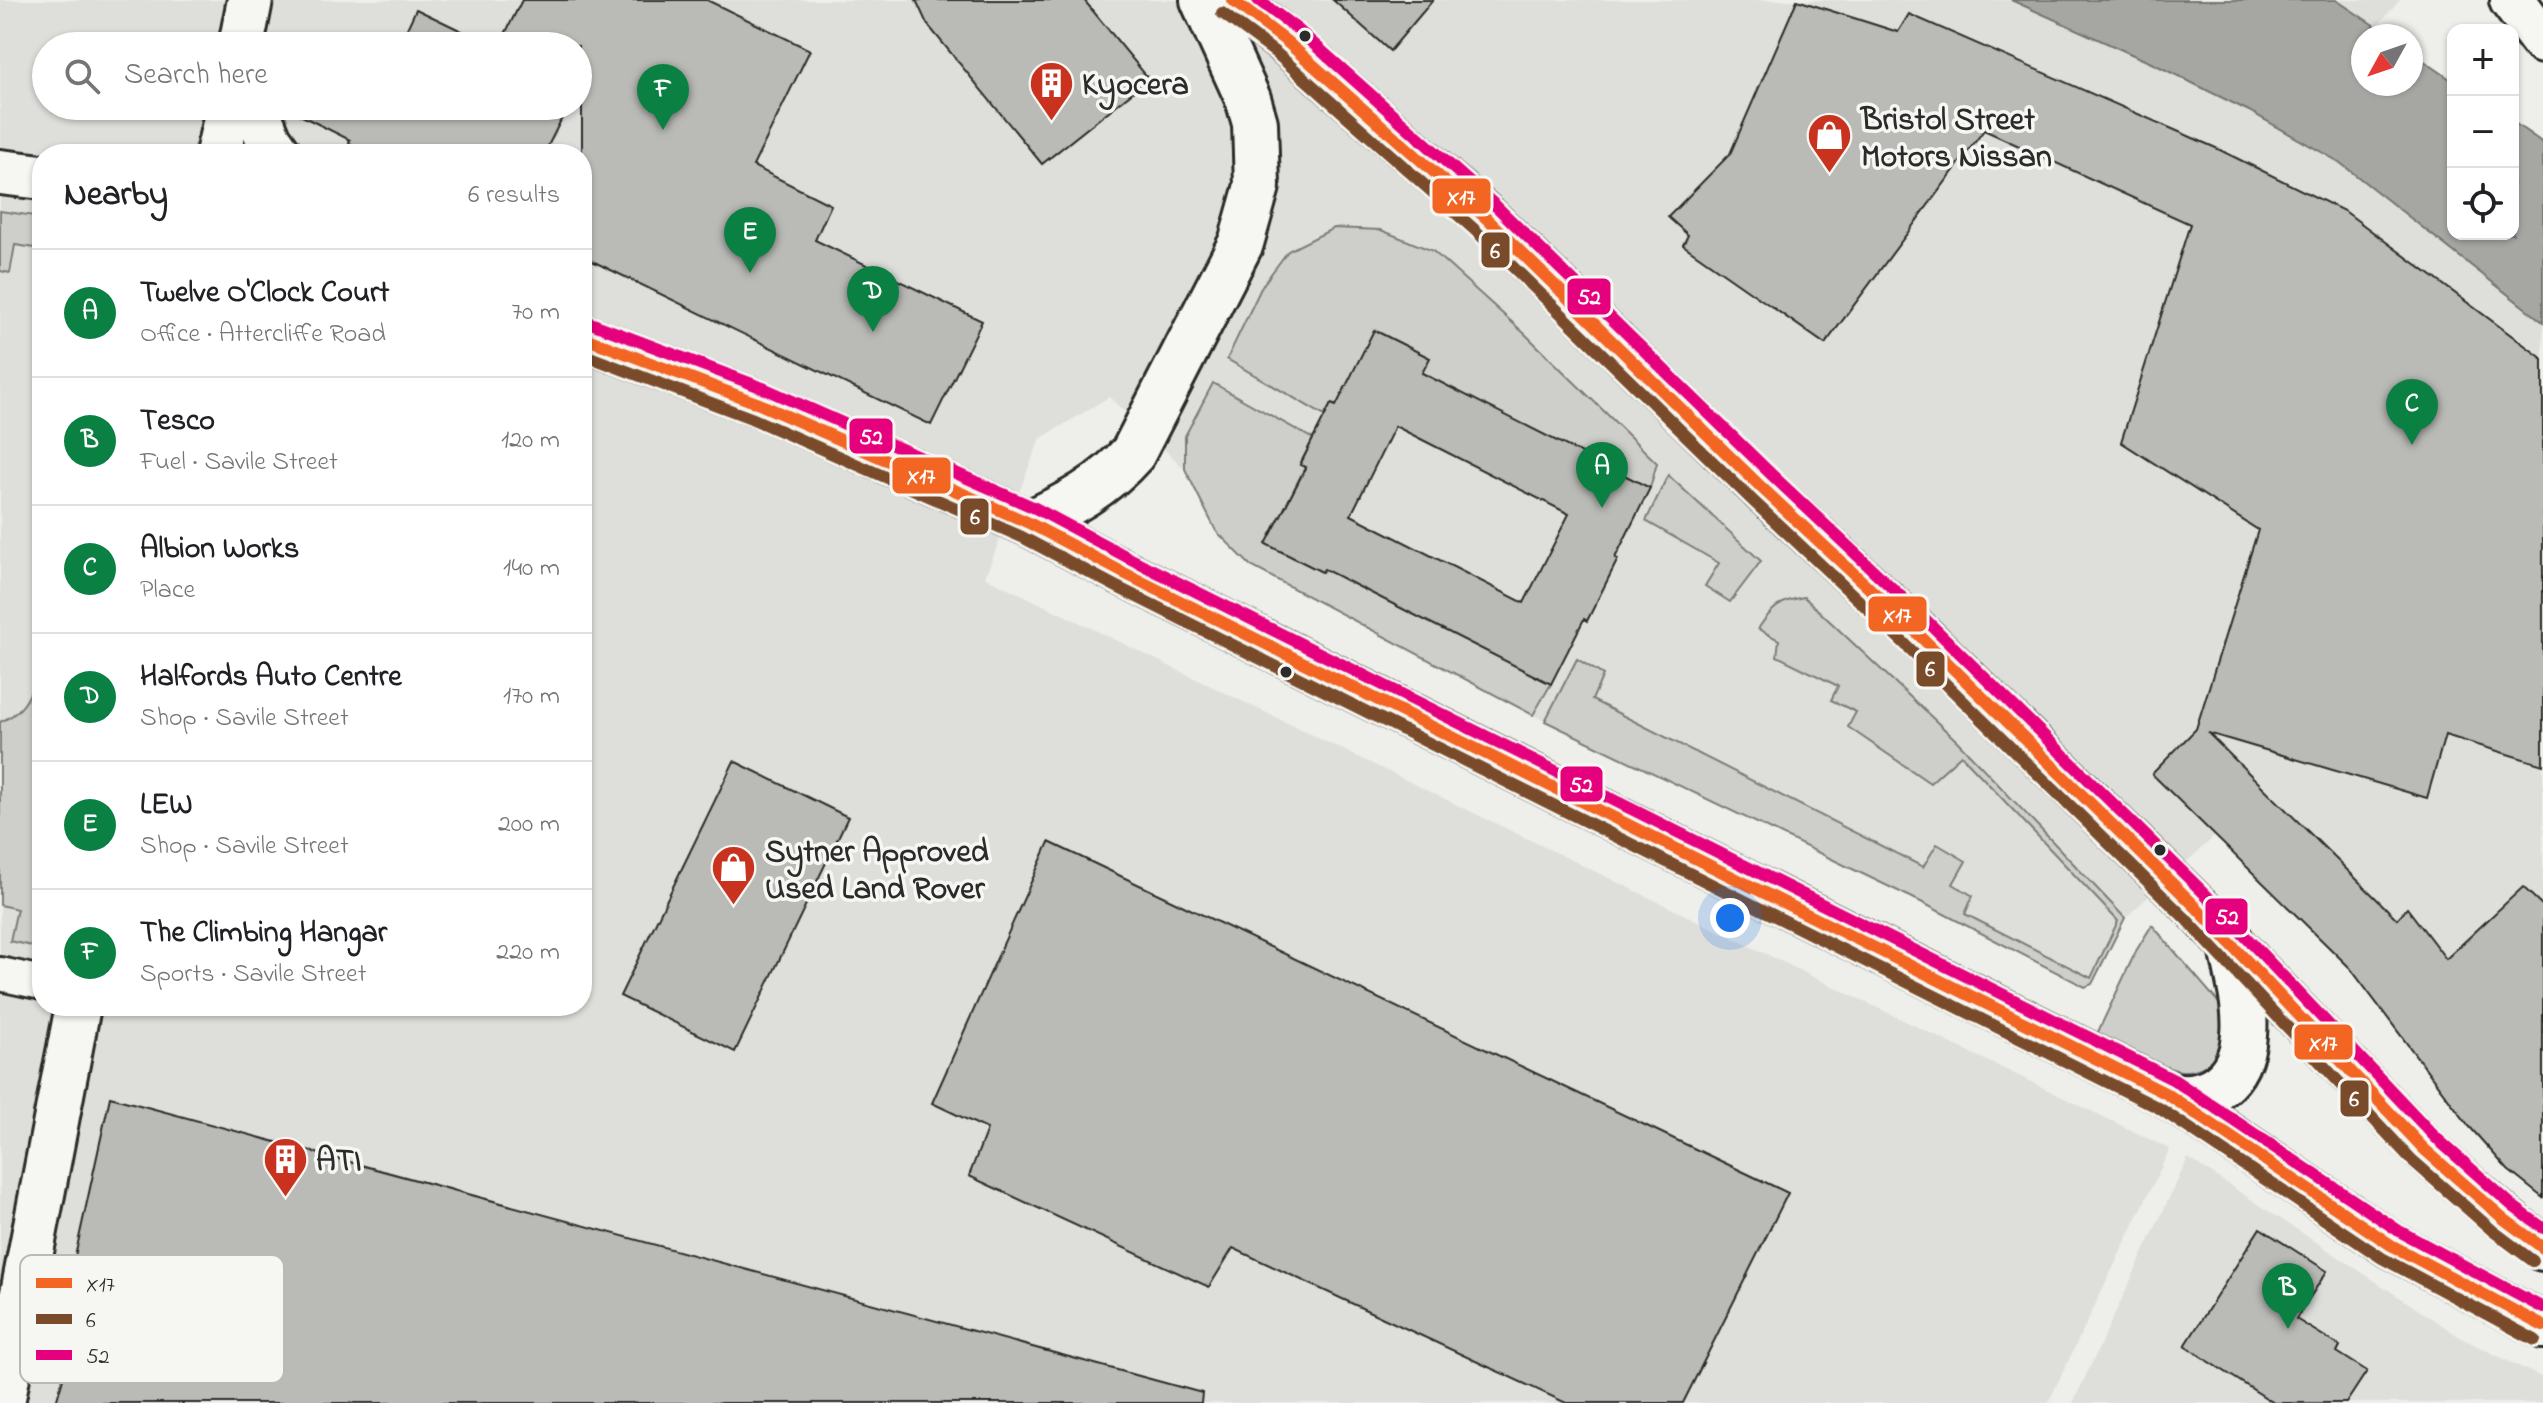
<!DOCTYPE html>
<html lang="en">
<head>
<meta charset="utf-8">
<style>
	body { margin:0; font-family:"Indie Flower",sans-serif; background:#f6f6f6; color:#202124 }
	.controls { position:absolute; right:24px; top:24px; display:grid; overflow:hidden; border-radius:16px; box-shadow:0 2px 6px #0004 }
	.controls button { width:72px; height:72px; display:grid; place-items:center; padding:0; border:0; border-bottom:2px solid #e0e0e0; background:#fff; color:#202124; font:40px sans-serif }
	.compass { position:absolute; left:2351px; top:24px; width:72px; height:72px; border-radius:50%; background:#fff; box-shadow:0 2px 6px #0004; rotate:230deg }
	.you { position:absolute; left:1730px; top:918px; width:28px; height:28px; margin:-20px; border:6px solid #fff; border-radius:50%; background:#1a73e8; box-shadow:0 0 0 12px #1a73e833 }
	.badge { display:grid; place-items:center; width:52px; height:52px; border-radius:50%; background:#0b8043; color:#fff; font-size:26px; font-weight:700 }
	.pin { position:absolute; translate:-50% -66px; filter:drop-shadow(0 2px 4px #0008) }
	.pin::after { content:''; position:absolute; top:42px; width:28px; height:24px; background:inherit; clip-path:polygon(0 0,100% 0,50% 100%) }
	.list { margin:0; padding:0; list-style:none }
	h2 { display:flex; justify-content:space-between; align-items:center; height:104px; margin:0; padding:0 32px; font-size:34px }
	h2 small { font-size:26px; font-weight:400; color:#757577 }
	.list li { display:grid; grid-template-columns:52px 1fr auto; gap:24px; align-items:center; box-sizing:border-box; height:128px; padding:0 32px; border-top:2px solid #e0e0e0 }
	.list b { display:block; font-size:30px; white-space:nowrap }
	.list p { margin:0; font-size:26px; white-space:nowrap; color:#757577 }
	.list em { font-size:26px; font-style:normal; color:#757577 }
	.icon { flex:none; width:44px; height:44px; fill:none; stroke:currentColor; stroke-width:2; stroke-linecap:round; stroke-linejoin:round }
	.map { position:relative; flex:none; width:2543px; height:1403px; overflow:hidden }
	.search { position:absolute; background:#fff; box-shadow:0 2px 6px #0004; left:32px; top:32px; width:560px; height:88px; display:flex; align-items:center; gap:20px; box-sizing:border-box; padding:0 28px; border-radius:44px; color:#757577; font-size:30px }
	.panel { position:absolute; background:#fff; box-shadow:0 2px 6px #0004; left:32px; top:144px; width:560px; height:872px; border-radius:32px }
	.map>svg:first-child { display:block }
	.built { fill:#dededb; fill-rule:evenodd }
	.green { fill:#cececa; stroke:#7c7c7a; stroke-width:2 }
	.water { fill:#a6a6a3; stroke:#757573; stroke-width:2 }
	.building { fill:#babab7; stroke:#2b2b2b; stroke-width:2; fill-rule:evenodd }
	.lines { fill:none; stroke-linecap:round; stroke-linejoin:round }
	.minor-casing { stroke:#2b2b2b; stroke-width:38 }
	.secondary-casing { stroke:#2b2b2b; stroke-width:50 }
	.primary-casing { stroke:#2b2b2b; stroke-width:50 }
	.minor { stroke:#f6f6f2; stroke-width:32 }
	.secondary { stroke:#f6f6f2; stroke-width:44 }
	.primary { stroke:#f6f6f2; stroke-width:44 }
	.bus-1-casing { stroke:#f6f6f2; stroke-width:18 }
	.bus-2-casing { stroke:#f6f6f2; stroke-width:18 }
	.bus-3-casing { stroke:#f6f6f2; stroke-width:18 }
	.bus-1 { stroke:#f26522; stroke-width:12 }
	.bus-2 { stroke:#7a4b2a; stroke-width:12 }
	.bus-3 { stroke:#e5007d; stroke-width:12 }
	.bus-dot { fill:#2b2b2b; stroke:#f6f6f2; stroke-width:3 }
	.labels { text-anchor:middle; stroke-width:7; stroke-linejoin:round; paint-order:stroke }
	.poi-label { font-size:32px; font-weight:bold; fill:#2b2b2b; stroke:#f6f6f2; text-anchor:start }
	.key { fill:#f6f6f2; stroke:#b9b9b6; stroke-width:2 }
	.key-label { font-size:22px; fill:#2b2b2b }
	.line-badge { stroke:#f6f6f2; stroke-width:3 }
	.badge-label { font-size:22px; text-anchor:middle; font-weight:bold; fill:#fff }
</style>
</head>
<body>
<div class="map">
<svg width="2543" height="1403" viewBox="0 0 2543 1403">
	<rect width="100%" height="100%" fill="#eeeeea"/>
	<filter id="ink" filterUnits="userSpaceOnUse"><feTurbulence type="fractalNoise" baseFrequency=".0125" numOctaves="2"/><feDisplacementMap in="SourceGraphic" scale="16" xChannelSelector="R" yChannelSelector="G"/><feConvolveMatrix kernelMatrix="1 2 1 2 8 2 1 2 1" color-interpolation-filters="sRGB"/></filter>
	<g filter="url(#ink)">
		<path class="built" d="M 0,0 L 2011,0 L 2160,67 L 2249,111 L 2339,162 L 2543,322 L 2543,1198 L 2350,968 L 2215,836 L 2125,918 L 2092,984 L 2085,987 L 1923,903 L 1533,715 L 1251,566 L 1216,531 L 1185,469 L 1109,397 L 1040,439 L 985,577 L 2170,1149 L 2048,1403 L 0,1403 ZM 46,46 L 578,46 L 578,106 L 46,106 ZM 42,154 L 582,154 L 582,1006 L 42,1006 Z
			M 2336,0 L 2400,0 L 2377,26 Z
			M 2188,1158 L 2463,1339 L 2543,1378 L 2543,1403 L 2073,1403 Z"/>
		<path class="green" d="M 0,211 L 42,217 L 42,249 L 15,245 L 10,273 L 0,271 Z
			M 1334,228 L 1381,230 L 1433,251 L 1525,334 L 1657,463 L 1650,488 L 1331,404 L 1325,416 L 1227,359 L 1262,286 L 1288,251 Z
			M 1213,383 L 1313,439 L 1300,464 L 1305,467 L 1267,544 L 1322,572 L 1325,566 L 1343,579 L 1551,684 L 1533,715 L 1251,566 L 1216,531 L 1185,469 L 1185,436 Z
			M 1668,475 L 1761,561 L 1730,602 L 1705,586 L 1719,563 L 1646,521 Z
			M 1804,597 L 1957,741 L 2125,918 L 2092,984 L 2085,987 L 1923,903 L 1545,721 L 1577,659 L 1603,675 L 1592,700 L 1923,867 L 1937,844 L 1966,861 L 1953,884 L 1973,896 L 1965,914 L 2091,978 L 2118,921 L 1961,755 L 1930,783 L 1848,727 L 1856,712 L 1831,700 L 1838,686 L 1777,656 L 1779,640 L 1758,629 C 1772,608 1779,601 1804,597 Z
			M 39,655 L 42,656 L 42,916 L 36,947 L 10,941 L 17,909 L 0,905 L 0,722 C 31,709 34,685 39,655 Z
			M 2152,925 L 2225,1010 C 2224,1021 2226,1037 2223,1047 C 2217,1062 2197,1072 2182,1071 C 2164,1070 2116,1043 2097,1034 L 2136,951 Z"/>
		<path class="water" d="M 2011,0 L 2336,0 L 2390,36 L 2363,36 L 2363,84 L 2411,84 L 2411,52 L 2453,81 L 2453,234 L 2513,234 L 2513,122 L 2543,143 L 2543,322 L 2339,162 L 2249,111 L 2160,67 Z"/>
		<path class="building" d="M 522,0 L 707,0 L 810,50 L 753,166 L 831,205 L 815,240 L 982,321 L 931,425 L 582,256 L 582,76 L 578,84 L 578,46 L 499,46 Z
			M 916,0 L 1084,0 L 1149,79 L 1042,164 L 927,24 Z
			M 1333,0 L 1433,0 L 1390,51 Z
			M 1797,0 L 1898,32 L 1909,14 L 2216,148 L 2346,212 L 2543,359 L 2543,765 L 2445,735 L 2427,798 L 2208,733 L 2397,919 L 2407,908 L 2446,959 L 2523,887 L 2543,906 L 2543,1198 L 2508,1170 L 2469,1126 L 2350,968 L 2152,774 L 2196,729 L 2258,530 L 2121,442 L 2190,224 L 1984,130 L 1825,344 L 1683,245 L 1688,235 L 1668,217 L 1730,154 Z
			M 416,9 L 493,46 L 399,46 Z
			M 282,106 L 568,106 L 544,154 L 372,154 L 349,143 L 350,140 Z
			M 1374,330 L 1430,358 L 1422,373 L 1650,488 L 1615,558 L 1618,559 L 1587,621 L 1584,619 L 1551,684 L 1324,569 L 1322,572 L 1266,544 L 1306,467 L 1300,465 L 1313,439 L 1331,404 L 1336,406 ZM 1395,426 L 1569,514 L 1524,603 L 1351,515 Z
			M 734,761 L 848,817 L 735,1052 L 620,996 Z
			M 1049,842 L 1788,1193 L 1683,1403 L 1566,1403 L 1233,1248 L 1209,1287 L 969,1176 L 987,1129 L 932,1103 Z
			M 110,1097 L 1202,1393 L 1201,1403 L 56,1403 L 85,1299 L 65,1302 Z
			M 2260,1228 L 2327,1271 L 2296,1319 L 2340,1346 L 2337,1352 L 2367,1371 L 2346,1403 L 2274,1403 L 2185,1346 Z"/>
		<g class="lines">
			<defs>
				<path id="minor" d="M 0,974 L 42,983"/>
				<path id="secondary" d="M 2512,0 L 2543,41
					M 218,154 L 229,106
					M 2,1403 L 78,1006"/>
				<path id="primary" d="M 1232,0 L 1286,41 L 1486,218 L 1761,487 L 1914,630 L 2196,907 L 2424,1149 L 2504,1219 L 2543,1248
					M 241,46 L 250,0
					M 255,106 L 269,140 L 279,154
					M 0,172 L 42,177
					M 582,337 L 757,403 L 1029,523 L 1122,572 L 2167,1094 L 2391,1245 L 2543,1326
					M 1029,523 C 1069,505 1104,486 1133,453 L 1241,243 L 1257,186 L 1255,123 L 1248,99 L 1203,0
					M 2167,1094 C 2209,1104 2241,1079 2244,1035 C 2247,1005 2236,971 2231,942"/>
			</defs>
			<use href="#minor" class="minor-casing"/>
			<use href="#secondary" class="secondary-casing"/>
			<use href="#primary" class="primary-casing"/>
			<use href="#minor" class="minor"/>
			<use href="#secondary" class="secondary"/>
			<use href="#primary" class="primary"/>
			<defs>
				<path id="bus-1" d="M 1232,0 L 1286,41 L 1486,218 L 1761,487 L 1914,630 L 2196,907 L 2424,1149 L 2504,1219 L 2543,1248
					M 582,337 L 757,403 L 1029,523 L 1122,572 L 2167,1094 L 2391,1245 L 2543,1326"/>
				<path id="bus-2" d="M 1222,13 L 1276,53 L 1475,230 L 1750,498 L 1903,642 L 2185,918 L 2412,1160 L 2493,1231 L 2533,1261
					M 582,354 L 751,418 L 1022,537 L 1115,586 L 2159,1108 L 2382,1258 L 2535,1340"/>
				<path id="bus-3" d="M 1258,0 L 1297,29 L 1497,207 L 1772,475 L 1925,619 L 2207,896 L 2435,1137 L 2514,1207 L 2543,1228
					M 588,322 L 763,388 L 1035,508 L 1129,558 L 2174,1080 L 2399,1231 L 2543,1308"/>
			</defs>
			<use href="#bus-1" class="bus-1-casing"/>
			<use href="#bus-2" class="bus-2-casing"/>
			<use href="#bus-3" class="bus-3-casing"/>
			<use href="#bus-1" class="bus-1"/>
			<use href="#bus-2" class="bus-2"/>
			<use href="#bus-3" class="bus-3"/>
		</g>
	</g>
	<defs>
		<symbol id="building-pin" viewBox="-11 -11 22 30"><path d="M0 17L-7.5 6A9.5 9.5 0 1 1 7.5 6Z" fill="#c8321e" stroke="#f6f6f2"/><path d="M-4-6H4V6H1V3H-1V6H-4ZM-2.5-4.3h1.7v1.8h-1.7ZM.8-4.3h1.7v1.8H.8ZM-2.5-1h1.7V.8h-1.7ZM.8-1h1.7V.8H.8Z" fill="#fff"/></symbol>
		<symbol id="shop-pin" viewBox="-11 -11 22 30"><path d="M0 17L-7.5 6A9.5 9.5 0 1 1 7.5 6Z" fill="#c8321e" stroke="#f6f6f2"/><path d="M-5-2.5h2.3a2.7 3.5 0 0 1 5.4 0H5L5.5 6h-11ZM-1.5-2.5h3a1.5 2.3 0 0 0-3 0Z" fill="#fff"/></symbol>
	</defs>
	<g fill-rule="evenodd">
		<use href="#building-pin" x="1026" y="58" width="51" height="69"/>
		<use href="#shop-pin" x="1804" y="110" width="51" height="69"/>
		<use href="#shop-pin" x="708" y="842" width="51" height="69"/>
		<use href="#building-pin" x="260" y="1134" width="51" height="69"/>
	</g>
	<g class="bus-dot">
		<circle cx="1305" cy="36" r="7"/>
		<circle cx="1286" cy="672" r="7"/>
		<circle cx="2160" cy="850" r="7"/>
	</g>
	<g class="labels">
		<g class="poi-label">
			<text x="1082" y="94">Kyocera</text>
			<text x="1861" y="129">Bristol Street<tspan x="1861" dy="37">Motors Nissan</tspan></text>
			<text x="765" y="861">Sytner Approved<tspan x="765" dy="37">Used Land Rover</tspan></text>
			<text x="316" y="1170">ATI</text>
		</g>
	</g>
	<rect x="20" y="1255" width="264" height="128" rx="12" class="key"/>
	<rect x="36" y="1278" width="36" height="10" fill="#f26522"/>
	<rect x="36" y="1314" width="36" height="10" fill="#7a4b2a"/>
	<rect x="36" y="1350" width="36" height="10" fill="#e5007d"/>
	<g class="key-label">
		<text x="86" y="1291">X17</text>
		<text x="86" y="1327">6</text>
		<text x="86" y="1363">52</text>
	</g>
	<g class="line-badge">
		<rect x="1431" y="177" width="61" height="38" rx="8" fill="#f26522"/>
		<rect x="1480" y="231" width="31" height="38" rx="8" fill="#7a4b2a"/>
		<rect x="1566" y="277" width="46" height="39" rx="8" fill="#e5007d"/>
		<rect x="848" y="417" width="46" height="38" rx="8" fill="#e5007d"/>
		<rect x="891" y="456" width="61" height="39" rx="8" fill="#f26522"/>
		<rect x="959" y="497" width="31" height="39" rx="8" fill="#7a4b2a"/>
		<rect x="1867" y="595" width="61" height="38" rx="8" fill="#f26522"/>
		<rect x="1915" y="650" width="31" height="38" rx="8" fill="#7a4b2a"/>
		<rect x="1559" y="765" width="45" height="38" rx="8" fill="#e5007d"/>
		<rect x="2204" y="897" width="45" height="39" rx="8" fill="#e5007d"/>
		<rect x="2293" y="1023" width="61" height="38" rx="8" fill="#f26522"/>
		<rect x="2339" y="1079" width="31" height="39" rx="8" fill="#7a4b2a"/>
	</g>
	<g class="badge-label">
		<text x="1461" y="204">X17</text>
		<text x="1495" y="258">6</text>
		<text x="1589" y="304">52</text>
		<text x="871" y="444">52</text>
		<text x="921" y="483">X17</text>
		<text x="975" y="524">6</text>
		<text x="1897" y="622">X17</text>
		<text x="1930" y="676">6</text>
		<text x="1581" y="792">52</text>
		<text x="2227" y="924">52</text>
		<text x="2323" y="1050">X17</text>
		<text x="2354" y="1106">6</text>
	</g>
</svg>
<div class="controls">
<button>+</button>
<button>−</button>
<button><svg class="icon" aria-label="locate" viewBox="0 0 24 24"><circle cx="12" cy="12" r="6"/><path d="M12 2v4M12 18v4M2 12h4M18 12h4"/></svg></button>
</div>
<svg class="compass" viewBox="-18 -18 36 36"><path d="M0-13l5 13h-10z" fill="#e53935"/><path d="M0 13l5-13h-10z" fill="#757577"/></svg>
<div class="you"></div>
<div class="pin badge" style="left:1602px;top:508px">A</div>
<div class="pin badge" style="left:2288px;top:1329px">B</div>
<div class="pin badge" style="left:2412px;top:445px">C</div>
<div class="pin badge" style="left:873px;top:332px">D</div>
<div class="pin badge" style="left:750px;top:273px">E</div>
<div class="pin badge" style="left:663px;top:130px">F</div>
<div class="search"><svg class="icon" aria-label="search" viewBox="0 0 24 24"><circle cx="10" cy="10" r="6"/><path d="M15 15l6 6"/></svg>Search here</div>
<section class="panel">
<h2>Nearby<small>6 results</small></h2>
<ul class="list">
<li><span class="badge">A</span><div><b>Twelve O'Clock Court</b><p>Office · Attercliffe Road</p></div><em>70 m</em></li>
<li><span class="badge">B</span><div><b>Tesco</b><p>Fuel · Savile Street</p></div><em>120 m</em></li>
<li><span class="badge">C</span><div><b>Albion Works</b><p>Place</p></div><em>140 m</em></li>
<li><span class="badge">D</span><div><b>Halfords Auto Centre</b><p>Shop · Savile Street</p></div><em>170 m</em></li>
<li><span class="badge">E</span><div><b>LEW</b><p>Shop · Savile Street</p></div><em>200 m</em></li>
<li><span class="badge">F</span><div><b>The Climbing Hangar</b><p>Sports · Savile Street</p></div><em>220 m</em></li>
</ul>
</section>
</div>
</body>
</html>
